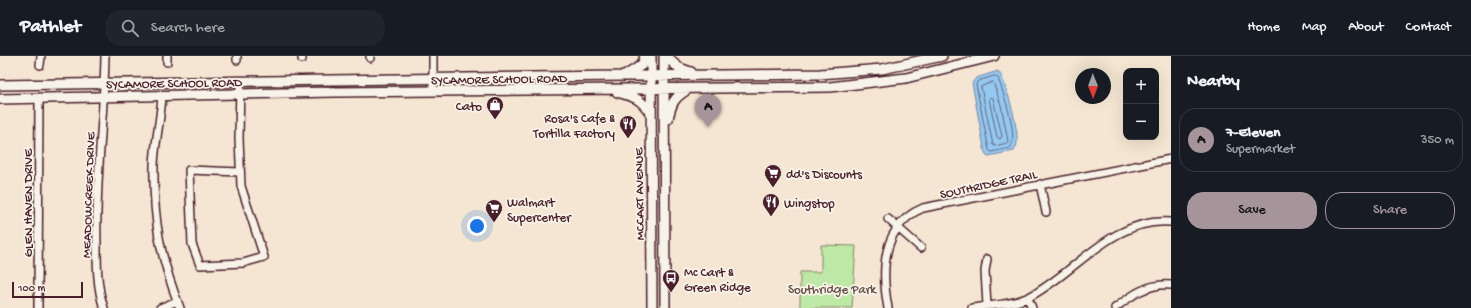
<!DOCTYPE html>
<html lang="en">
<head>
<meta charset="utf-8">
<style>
	body { margin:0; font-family:"Gochi Hand",sans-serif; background:#20242c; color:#f1f3f6 }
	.controls { position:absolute; right:12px; top:12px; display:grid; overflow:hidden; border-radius:8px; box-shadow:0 4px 16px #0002 }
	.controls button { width:36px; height:36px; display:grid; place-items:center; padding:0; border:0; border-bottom:1px solid #363941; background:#171b24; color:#f1f3f6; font:20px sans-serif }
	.compass { position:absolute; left:1075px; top:12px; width:36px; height:36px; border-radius:50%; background:#171b24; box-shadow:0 4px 16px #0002; rotate:179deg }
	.scale { position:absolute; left:12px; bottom:10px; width:71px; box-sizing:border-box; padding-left:4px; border:2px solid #4a1f2b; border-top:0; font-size:11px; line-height:14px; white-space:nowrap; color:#4a1f2b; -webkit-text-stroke:3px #f7f3e8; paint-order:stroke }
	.you { position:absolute; left:477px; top:170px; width:14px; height:14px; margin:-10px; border:3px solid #fff; border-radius:50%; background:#1a73e8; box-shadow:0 0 0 6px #1a73e833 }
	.badge { display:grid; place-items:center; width:26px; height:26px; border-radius:50%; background:#a6949b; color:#111; font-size:13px; font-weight:700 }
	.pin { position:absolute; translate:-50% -33px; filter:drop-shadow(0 1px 2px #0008) }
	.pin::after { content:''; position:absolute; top:21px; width:14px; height:12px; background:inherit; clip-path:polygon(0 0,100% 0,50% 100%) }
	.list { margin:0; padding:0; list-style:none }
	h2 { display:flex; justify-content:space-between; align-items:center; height:52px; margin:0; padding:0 16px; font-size:17px }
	h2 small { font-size:13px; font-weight:400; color:#9ea1a6 }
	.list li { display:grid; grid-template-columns:26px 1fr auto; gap:12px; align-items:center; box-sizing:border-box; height:64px; margin:0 8px 8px; padding:0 8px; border:1px solid #363941; border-radius:16px }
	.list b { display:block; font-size:15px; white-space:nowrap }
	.list p { margin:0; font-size:13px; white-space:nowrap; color:#9ea1a6 }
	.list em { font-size:13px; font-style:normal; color:#9ea1a6 }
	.actions { display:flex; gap:8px; padding:12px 16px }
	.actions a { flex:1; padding:9px 0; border:1px solid #a6949b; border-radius:16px; text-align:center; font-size:14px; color:#a6949b }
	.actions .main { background:#a6949b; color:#111 }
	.icon { flex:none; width:22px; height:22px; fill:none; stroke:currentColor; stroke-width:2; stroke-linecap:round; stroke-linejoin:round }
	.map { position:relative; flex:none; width:1171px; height:252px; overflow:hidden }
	header { display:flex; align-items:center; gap:24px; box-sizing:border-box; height:56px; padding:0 20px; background:#171b24; border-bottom:1px solid #363941 }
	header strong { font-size:19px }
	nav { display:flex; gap:22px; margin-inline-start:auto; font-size:14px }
	.search { width:280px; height:36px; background:#20242c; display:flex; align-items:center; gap:10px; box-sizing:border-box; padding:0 14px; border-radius:16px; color:#9ea1a6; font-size:15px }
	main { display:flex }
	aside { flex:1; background:#171b24 }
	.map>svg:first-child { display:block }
	.green { fill:#bde8a5; stroke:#848468 }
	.water { fill:#93c9f1; stroke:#7685a2 }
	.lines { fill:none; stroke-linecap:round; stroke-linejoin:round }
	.shore { stroke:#67637a; stroke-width:1 }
	.minor-casing { stroke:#4a1f2b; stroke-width:10 }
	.major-casing { stroke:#4a1f2b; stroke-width:12 }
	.minor { stroke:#f7f3e8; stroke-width:7 }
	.major { stroke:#f7f3e8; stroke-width:9 }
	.labels { text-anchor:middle; stroke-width:3.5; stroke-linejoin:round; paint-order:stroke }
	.street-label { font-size:13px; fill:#4a1f2b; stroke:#f7f3e8 }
	.poi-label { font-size:13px; fill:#4a1f2b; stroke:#f7f3e8; text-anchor:start }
	.park-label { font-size:13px; fill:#67514a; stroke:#f7f3e8 }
</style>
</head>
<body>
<header>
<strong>Pathlet</strong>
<div class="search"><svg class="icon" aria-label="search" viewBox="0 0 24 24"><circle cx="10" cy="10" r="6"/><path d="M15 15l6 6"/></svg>Search here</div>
<nav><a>Home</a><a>Map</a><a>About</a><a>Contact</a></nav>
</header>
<main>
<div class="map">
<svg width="1171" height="252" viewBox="0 0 1171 252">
	<rect width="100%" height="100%" fill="#f4e6d2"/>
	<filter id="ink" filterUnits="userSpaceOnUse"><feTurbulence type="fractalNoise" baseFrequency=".025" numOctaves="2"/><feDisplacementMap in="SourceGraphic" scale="8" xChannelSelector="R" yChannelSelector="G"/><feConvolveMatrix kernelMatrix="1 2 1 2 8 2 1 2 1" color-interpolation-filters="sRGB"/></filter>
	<g filter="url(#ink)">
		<path class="green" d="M 821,189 L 856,190 L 852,252 L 800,252 L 800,216 L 821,216 Z"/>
		<path class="water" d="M 998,15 C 1006,24 1019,74 1017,87 C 1017,90 1015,92 1014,95 L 988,100 L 985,97 L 972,27 L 976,22 Z"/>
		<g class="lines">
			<path class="shore" d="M 995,20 L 998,22 C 1003,36 1019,80 1010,92 L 991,96 L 989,94 L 976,28 L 978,25 Z
				M 993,26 L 1001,49 L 1008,85 L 1007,87 L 995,90 L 993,89 L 981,31 Z
				M 991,41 L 993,42 L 1002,80 L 1000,83 L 997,81 L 989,43 Z"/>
			<defs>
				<path id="minor" d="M 433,0 L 433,35
					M 370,2 L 370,0
					M 302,3 L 302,0
					M 237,4 L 237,0
					M 167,6 L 167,0
					M 40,9 L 41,0
					M 162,39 C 161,63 155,85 154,109 C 153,164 160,201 180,252
					M 240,116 L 189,114 L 192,188 L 200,209 L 243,207 L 264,201 L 241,130 L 239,82 L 240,25
					M 1040,128 L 1046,156
					M 888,163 L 921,192
					M 1028,242 L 1032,252
					M 987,250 L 985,215 L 987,203
					M 38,252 L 39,42
					M 104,252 C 97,232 97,209 97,189 C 95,125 104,63 105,0
					M 160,252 L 177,245
					M 888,252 C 881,214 882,169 923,152 L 1171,103
					M 972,252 C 990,249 1013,249 1029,241 C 1076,217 1112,161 1171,166
					M 1115,252 C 1132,239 1148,227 1171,229"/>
				<path id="major" d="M 651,0 L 652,252
					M 664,0 L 665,252
					M 668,0 C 673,10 681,13 691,16
					M 626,19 L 642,9 L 645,0
					M 0,29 L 531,21 L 820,18 L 882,13 L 942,0
					M 617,36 C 634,41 640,41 651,58
					M 0,43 L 334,36 L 830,31 L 906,22 L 994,0
					M 668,63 C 671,48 674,41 687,34"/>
			</defs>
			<use href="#minor" class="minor-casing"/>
			<use href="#major" class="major-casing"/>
			<use href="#minor" class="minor"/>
			<use href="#major" class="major"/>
		</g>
	</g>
	<defs>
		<symbol id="shop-pin" viewBox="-11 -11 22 30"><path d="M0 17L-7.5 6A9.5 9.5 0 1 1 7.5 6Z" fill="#4a1f2b" stroke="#f7f3e8"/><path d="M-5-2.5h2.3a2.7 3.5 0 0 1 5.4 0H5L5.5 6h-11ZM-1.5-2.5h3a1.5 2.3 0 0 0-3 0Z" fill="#fff"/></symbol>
		<symbol id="restaurant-pin" viewBox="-11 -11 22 30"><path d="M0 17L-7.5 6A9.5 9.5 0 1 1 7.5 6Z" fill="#4a1f2b" stroke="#f7f3e8"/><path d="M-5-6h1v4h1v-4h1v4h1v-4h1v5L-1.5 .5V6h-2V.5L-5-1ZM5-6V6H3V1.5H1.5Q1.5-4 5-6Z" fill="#fff"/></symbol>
		<symbol id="supermarket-pin" viewBox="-11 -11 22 30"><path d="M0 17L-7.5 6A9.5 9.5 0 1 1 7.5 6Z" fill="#4a1f2b" stroke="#f7f3e8"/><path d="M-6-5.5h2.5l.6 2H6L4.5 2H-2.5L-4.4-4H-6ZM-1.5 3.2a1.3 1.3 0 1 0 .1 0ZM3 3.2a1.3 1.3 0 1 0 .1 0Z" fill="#fff"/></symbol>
		<symbol id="bus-pin" viewBox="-11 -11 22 30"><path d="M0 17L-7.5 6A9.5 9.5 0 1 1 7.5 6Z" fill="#4a1f2b" stroke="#f7f3e8"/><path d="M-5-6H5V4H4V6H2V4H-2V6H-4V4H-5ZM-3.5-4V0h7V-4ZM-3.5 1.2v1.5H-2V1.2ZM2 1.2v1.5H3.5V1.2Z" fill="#fff"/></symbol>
	</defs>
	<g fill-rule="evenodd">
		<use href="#shop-pin" x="485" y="39" width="20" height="27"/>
		<use href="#restaurant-pin" x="618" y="58" width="20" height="27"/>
		<use href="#supermarket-pin" x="763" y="107" width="20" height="27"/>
		<use href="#restaurant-pin" x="761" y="136" width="20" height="27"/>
		<use href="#supermarket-pin" x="484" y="142" width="20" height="27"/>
		<use href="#bus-pin" x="661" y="212" width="20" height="27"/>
	</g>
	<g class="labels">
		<g class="street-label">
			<text transform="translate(499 22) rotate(-1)" y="5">SYCAMORE SCHOOL ROAD</text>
			<text transform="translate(174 26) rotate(-1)" y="5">SYCAMORE SCHOOL ROAD</text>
			<text transform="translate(988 127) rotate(-12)" y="5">SOUTHRIDGE TRAIL</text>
			<text transform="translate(638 138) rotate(-91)" y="5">MCCART AVENUE</text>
			<text transform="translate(87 139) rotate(-88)" y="5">MEADOWCREEK DRIVE</text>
			<text transform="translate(27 147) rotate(-90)" y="5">GLEN HAVEN DRIVE</text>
		</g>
		<g class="poi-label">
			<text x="482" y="54" text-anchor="end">Cato</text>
			<text x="615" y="66" text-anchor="end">Rosa's Cafe &amp;<tspan x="615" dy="15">Tortilla Factory</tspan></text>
			<text x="786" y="122">dd's Discounts</text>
			<text x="507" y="150">Walmart<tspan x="507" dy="15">Supercenter</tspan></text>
			<text x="784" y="151">Wingstop</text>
			<text x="684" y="220">Mc Cart &amp;<tspan x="684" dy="15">Green Ridge</tspan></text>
		</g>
		<g class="park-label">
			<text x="832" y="237">Southridge Park</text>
		</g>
	</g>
</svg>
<div class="controls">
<button>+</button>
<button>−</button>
</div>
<svg class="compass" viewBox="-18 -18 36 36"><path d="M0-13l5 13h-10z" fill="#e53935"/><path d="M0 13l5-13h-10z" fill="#9ea1a6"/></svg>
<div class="scale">100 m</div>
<div class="you"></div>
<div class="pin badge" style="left:708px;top:71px">A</div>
</div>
<aside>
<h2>Nearby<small></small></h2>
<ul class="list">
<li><span class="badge">A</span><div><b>7-Eleven</b><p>Supermarket</p></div><em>350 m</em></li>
</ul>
<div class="actions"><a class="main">Save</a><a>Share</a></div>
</aside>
</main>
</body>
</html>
